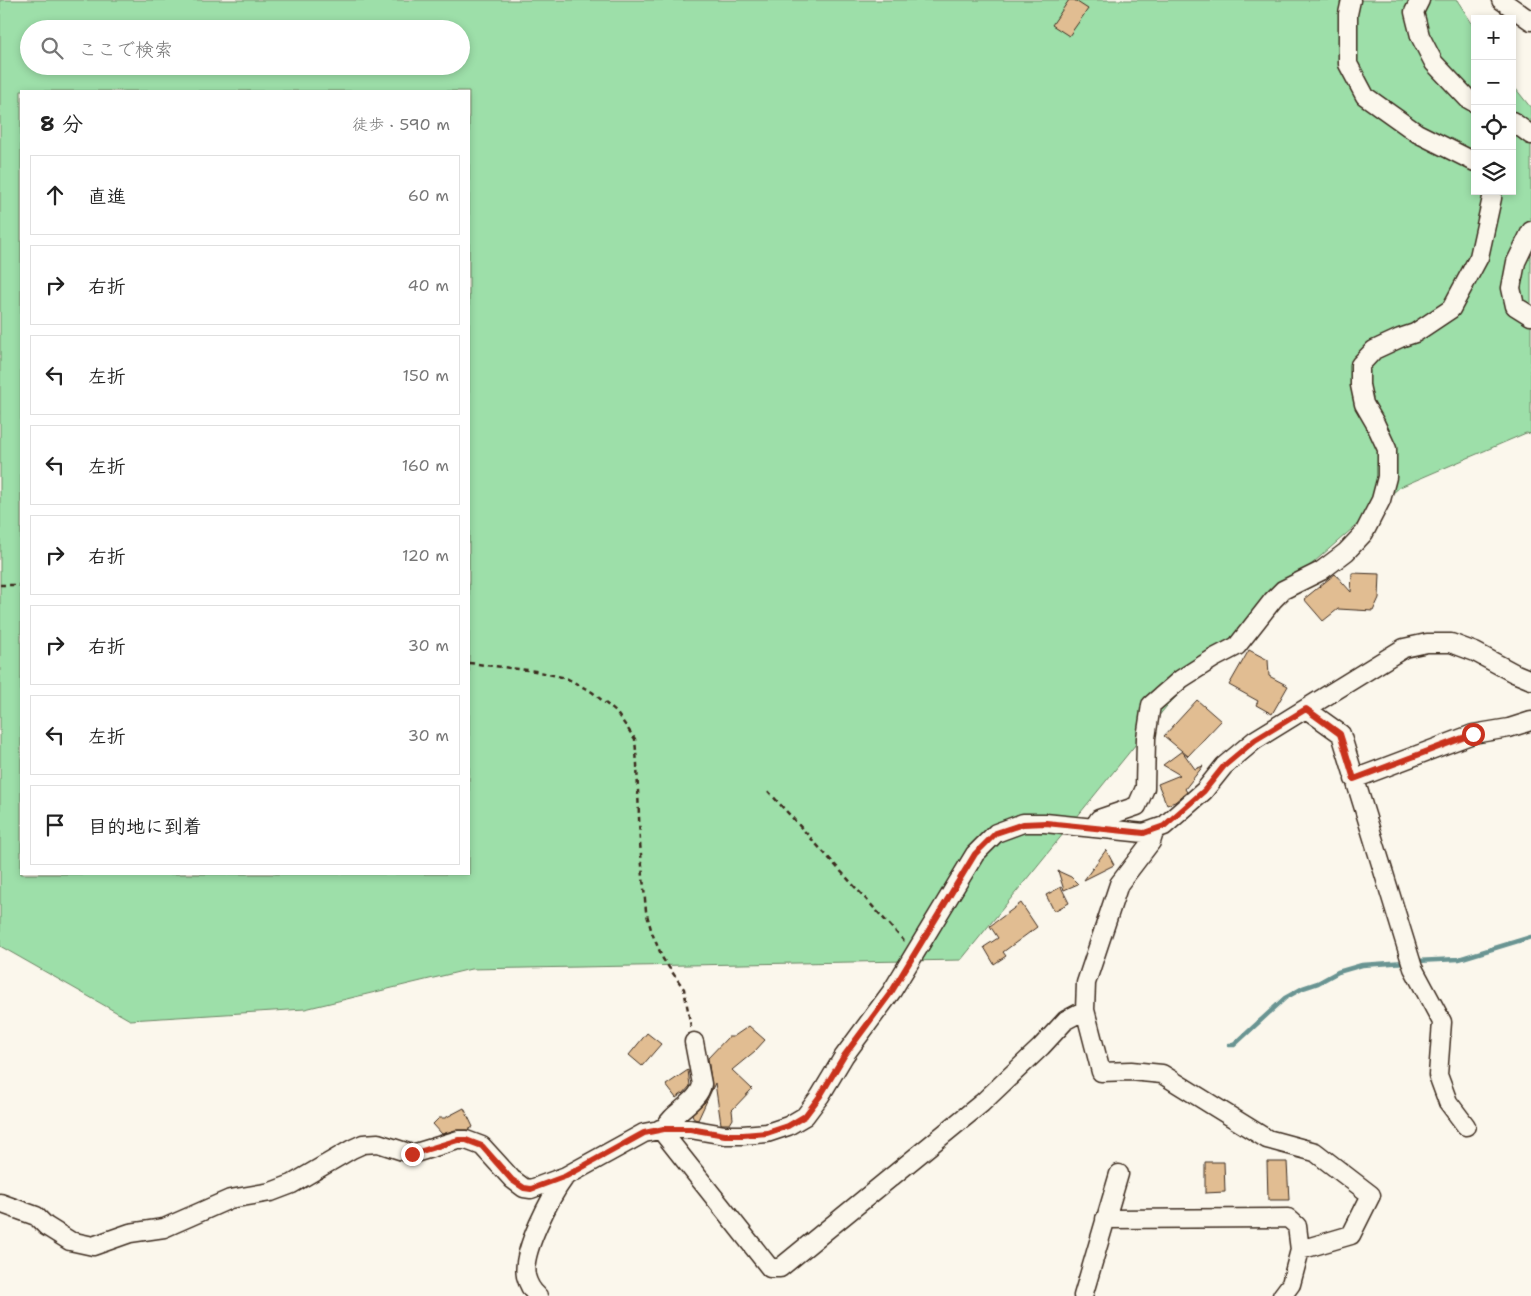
<!DOCTYPE html>
<html lang="ja">
<head>
<meta charset="utf-8">
<style>
	body { margin:0; font-family:"Shantell Sans","Klee One",sans-serif; background:#f2f2f2; color:#222 }
	.controls { position:absolute; right:15px; top:15px; display:grid; overflow:hidden; border-radius:0px; box-shadow:0 2px 8px #0003 }
	.controls button { width:45px; height:45px; display:grid; place-items:center; padding:0; border:0; border-bottom:1px solid #e0e0e0; background:#fff; color:#222; font:25px sans-serif }
	.stop { position:absolute; width:15px; height:15px; margin:-11px; border:4px solid #c8321e; border-radius:50%; background:#fff }
	.stop.end { background:#c8321e; border-color:#fff; box-shadow:0 1px 5px #0008 }
	.list { margin:0; padding:0; list-style:none }
	h2 { display:flex; justify-content:space-between; align-items:center; height:65px; margin:0; padding:0 20px; font-size:21px }
	h2 small { font-size:16px; font-weight:400; color:#767676 }
	.list li { display:grid; grid-template-columns:32px 1fr auto; gap:15px; align-items:center; box-sizing:border-box; height:80px; margin:0 10px 10px; padding:0 10px; border:1px solid #e0e0e0; border-radius:0px }
	.list b { display:block; font-size:19px; white-space:nowrap }
	.list em { font-size:16px; font-style:normal; color:#767676 }
	.icon { flex:none; width:28px; height:28px; fill:none; stroke:currentColor; stroke-width:2; stroke-linecap:round; stroke-linejoin:round }
	.map { position:relative; flex:none; width:1531px; height:1296px; overflow:hidden }
	.search { position:absolute; background:#fff; box-shadow:0 2px 8px #0003; left:20px; top:20px; width:450px; height:55px; display:flex; align-items:center; gap:12px; box-sizing:border-box; padding:0 18px; border-radius:28px; color:#767676; font-size:19px }
	.panel { position:absolute; background:#fff; box-shadow:0 2px 8px #0003; left:20px; top:90px; width:450px; height:785px; border-radius:0px }
	.map>svg:first-child { display:block }
	.green { fill:#9ddfa9; stroke:#6c8464; fill-rule:evenodd }
	.lines { fill:none; stroke-linecap:round; stroke-linejoin:round }
	.stream { stroke:#699492; stroke-width:4.5 }
	.building { fill:#e1bd92; stroke:#3b2a1e }
	.minor-casing { stroke:#3b2a1e; stroke-width:21 }
	.path { stroke:#3b2a1e; stroke-width:2.5; stroke-dasharray:5 4; stroke-linecap:butt }
	.minor { stroke:#fbf7ec; stroke-width:18 }
	.route { stroke:#c8321e; stroke-width:6 }
</style>
</head>
<body>
<div class="map">
<svg width="1531" height="1296" viewBox="0 0 1531 1296">
	<rect width="100%" height="100%" fill="#fbf7ec"/>
	<filter id="ink" filterUnits="userSpaceOnUse"><feTurbulence type="fractalNoise" baseFrequency=".02" numOctaves="2"/><feDisplacementMap in="SourceGraphic" scale="10" xChannelSelector="R" yChannelSelector="G"/><feConvolveMatrix kernelMatrix="1 2 1 2 8 2 1 2 1" color-interpolation-filters="sRGB"/></filter>
	<g filter="url(#ink)">
		<path class="green" d="M 0,0 L 1457,0 L 1475,28 L 1475,191 L 1512,191 L 1512,84 L 1531,108 L 1531,434 L 1526,433 L 1400,487 L 1298,576 L 1166,707 L 961,960 L 471,969 L 305,1009 L 130,1020 L 0,946 ZM 29,29 L 461,29 L 461,66 L 29,66 ZM 21,91 L 469,91 L 469,874 L 21,874 Z"/>
		<g class="lines">
			<path class="stream" d="M 1416,961 L 1459,959 L 1531,937
				M 1229,1045 L 1234,1045 L 1285,998 L 1303,988 L 1318,983 L 1338,972 L 1362,965 L 1406,962"/>
		</g>
		<path class="building" d="M 1069,0 L 1074,0 L 1088,9 L 1069,36 L 1052,25 Z
			M 1352,573 L 1380,574 L 1379,598 L 1373,611 L 1338,609 L 1323,621 L 1304,599 L 1335,574 L 1351,592 Z
			M 1249,650 L 1268,660 L 1269,676 L 1288,686 L 1272,714 L 1256,705 L 1258,701 L 1229,685 Z
			M 1197,700 L 1221,721 L 1188,756 L 1164,736 Z
			M 1182,751 L 1195,769 L 1203,766 L 1185,789 L 1187,792 L 1175,802 L 1167,805 L 1158,784 L 1180,775 L 1163,765 Z
			M 1106,850 L 1114,865 L 1084,880 Z
			M 1058,871 L 1071,877 L 1078,884 L 1064,890 Z
			M 1061,887 L 1069,903 L 1054,911 L 1046,895 Z
			M 1021,903 L 1037,927 L 1003,952 L 1006,956 L 994,964 L 984,947 L 998,938 L 990,926 Z
			M 749,1026 L 765,1040 L 755,1051 L 732,1070 L 752,1089 L 732,1110 L 733,1119 L 730,1124 L 721,1124 L 715,1083 L 698,1120 L 694,1119 L 692,1114 L 705,1102 L 712,1087 L 708,1058 L 728,1037 L 733,1037 Z
			M 647,1033 L 661,1044 L 642,1066 L 629,1055 Z
			M 688,1070 L 690,1086 L 683,1094 L 683,1093 L 676,1098 L 666,1085 Z
			M 464,1108 L 473,1127 L 468,1130 L 455,1130 L 442,1134 L 433,1124 L 439,1118 L 445,1118 Z
			M 1205,1162 L 1224,1162 L 1225,1192 L 1205,1193 Z
			M 1267,1162 L 1287,1162 L 1289,1200 L 1268,1200 Z"/>
		<g class="lines">
			<defs>
				<path id="minor" d="M 1351,0 L 1348,14 L 1348,64 L 1365,96 L 1417,133 L 1475,162
					M 1420,0 L 1414,12 L 1420,36 L 1434,63 L 1468,99 L 1475,103
					M 1501,0 L 1531,21
					M 1512,121 L 1531,135
					M 1531,231 L 1516,262 L 1511,288 L 1515,306 L 1531,316
					M 1306,709 L 1341,734 L 1413,968 L 1442,1022 L 1438,1075 L 1448,1102 L 1466,1126
					M 1354,779 L 1473,734 L 1509,728 L 1531,721
					M 1093,828 L 1099,819 L 1137,806 L 1145,788 L 1146,738 L 1151,705 L 1181,679 L 1214,658 L 1237,646 L 1273,600 L 1283,590 L 1321,571 L 1346,552 L 1364,533 L 1381,500 L 1387,477 L 1387,449 L 1375,423 L 1364,404 L 1360,385 L 1360,365 L 1374,350 L 1400,338 L 1415,333 L 1451,309 L 1479,257 L 1492,198 L 1492,191
					M 1155,829 L 1151,842 L 1119,884 L 1086,983 L 1085,1010 L 1101,1072 L 1131,1071 L 1162,1074 L 1267,1139 L 1315,1152 L 1371,1195 L 1351,1235 L 1300,1250
					M 660,1129 L 770,1268 L 780,1268 L 982,1103 L 1041,1047 L 1066,1020 L 1085,1010
					M 664,1129 C 672,1112 699,1102 702,1084 L 694,1042
					M 0,1203 L 36,1216 L 46,1226 L 70,1241 L 93,1246 L 130,1233 L 164,1228 L 230,1199 L 271,1192 L 292,1184 L 352,1149 L 363,1144 L 378,1143 L 412,1154 L 458,1140 L 466,1140 L 482,1146 L 512,1179 L 524,1188 L 531,1189 L 566,1176 L 644,1133 L 664,1129 L 690,1129 L 725,1135 L 743,1135 L 767,1133 L 788,1126 L 805,1116 L 820,1096 L 844,1056 L 892,991 L 975,854 L 996,833 L 1023,823 L 1045,823 L 1144,833 L 1164,826 L 1204,791 L 1224,766 L 1255,740 L 1404,648 L 1427,643 L 1451,643 L 1475,652 L 1514,673 L 1531,680
					M 1105,1219 L 1288,1218 L 1297,1226 L 1300,1250 L 1291,1284 L 1282,1296
					M 538,1296 C 532,1291 528,1284 526,1276 C 521,1252 551,1196 565,1177
					M 1083,1296 L 1119,1174"/>
			</defs>
			<use href="#minor" class="minor-casing"/>
			<path class="path" d="M 0,585 L 21,585
				M 469,663 L 535,671 L 566,678 L 592,692 L 616,712 L 635,739 L 637,764 L 640,843 L 646,911 L 652,933 L 663,959 L 684,989 L 691,1027
				M 768,791 L 904,941"/>
			<use href="#minor" class="minor"/>
		</g>
	</g>
	<g class="lines" filter="url(#ink)">
		<path class="route" d="M 412,1154 L 458,1140 L 466,1140 L 482,1146 L 512,1180 L 524,1188 L 531,1189 L 566,1176 L 644,1133 L 664,1129 L 690,1129 L 725,1135 L 743,1135 L 767,1133 L 788,1126 L 805,1116 L 820,1096 L 844,1056 L 892,991 L 975,854 L 996,833 L 1023,824 L 1046,823 L 1144,833 L 1164,826 L 1204,791 L 1224,766 L 1255,740 L 1306,709 L 1340,734 L 1354,779 L 1473,734"/>
	</g>
</svg>
<div class="controls">
<button>+</button>
<button>−</button>
<button><svg class="icon" aria-label="locate" viewBox="0 0 24 24"><circle cx="12" cy="12" r="6"/><path d="M12 2v4M12 18v4M2 12h4M18 12h4"/></svg></button>
<button><svg class="icon" aria-label="layers" viewBox="0 0 24 24"><path d="M12 4l9 5-9 5-9-5zM3 14l9 5 9-5"/></svg></button>
</div>
<div class="stop" style="left:1473px;top:734px"></div>
<div class="stop end" style="left:412px;top:1154px"></div>
<div class="search"><svg class="icon" aria-label="search" viewBox="0 0 24 24"><circle cx="10" cy="10" r="6"/><path d="M15 15l6 6"/></svg>ここで検索</div>
<section class="panel">
<h2>8 分<small>徒歩 · 590 m</small></h2>
<ul class="list">
<li><svg class="icon" aria-label="ahead" viewBox="0 0 24 24"><path d="M12 20V5M6 11l6-6 6 6"/></svg><div><b>直進</b></div><em>60 m</em></li>
<li><svg class="icon" aria-label="right" viewBox="0 0 24 24"><path d="M7 20v-9h11M14 6l5 5-5 5"/></svg><div><b>右折</b></div><em>40 m</em></li>
<li><svg class="icon" aria-label="left" viewBox="0 0 24 24"><path d="M17 20v-9H6M10 6l-5 5 5 5"/></svg><div><b>左折</b></div><em>150 m</em></li>
<li><svg class="icon" aria-label="left" viewBox="0 0 24 24"><path d="M17 20v-9H6M10 6l-5 5 5 5"/></svg><div><b>左折</b></div><em>160 m</em></li>
<li><svg class="icon" aria-label="right" viewBox="0 0 24 24"><path d="M7 20v-9h11M14 6l5 5-5 5"/></svg><div><b>右折</b></div><em>120 m</em></li>
<li><svg class="icon" aria-label="right" viewBox="0 0 24 24"><path d="M7 20v-9h11M14 6l5 5-5 5"/></svg><div><b>右折</b></div><em>30 m</em></li>
<li><svg class="icon" aria-label="left" viewBox="0 0 24 24"><path d="M17 20v-9H6M10 6l-5 5 5 5"/></svg><div><b>左折</b></div><em>30 m</em></li>
<li><svg class="icon" aria-label="arrive" viewBox="0 0 24 24"><path d="M6 21V4h12l-3 4 3 4H6"/></svg><div><b>目的地に到着</b></div></li>
</ul>
</section>
</div>
</body>
</html>
